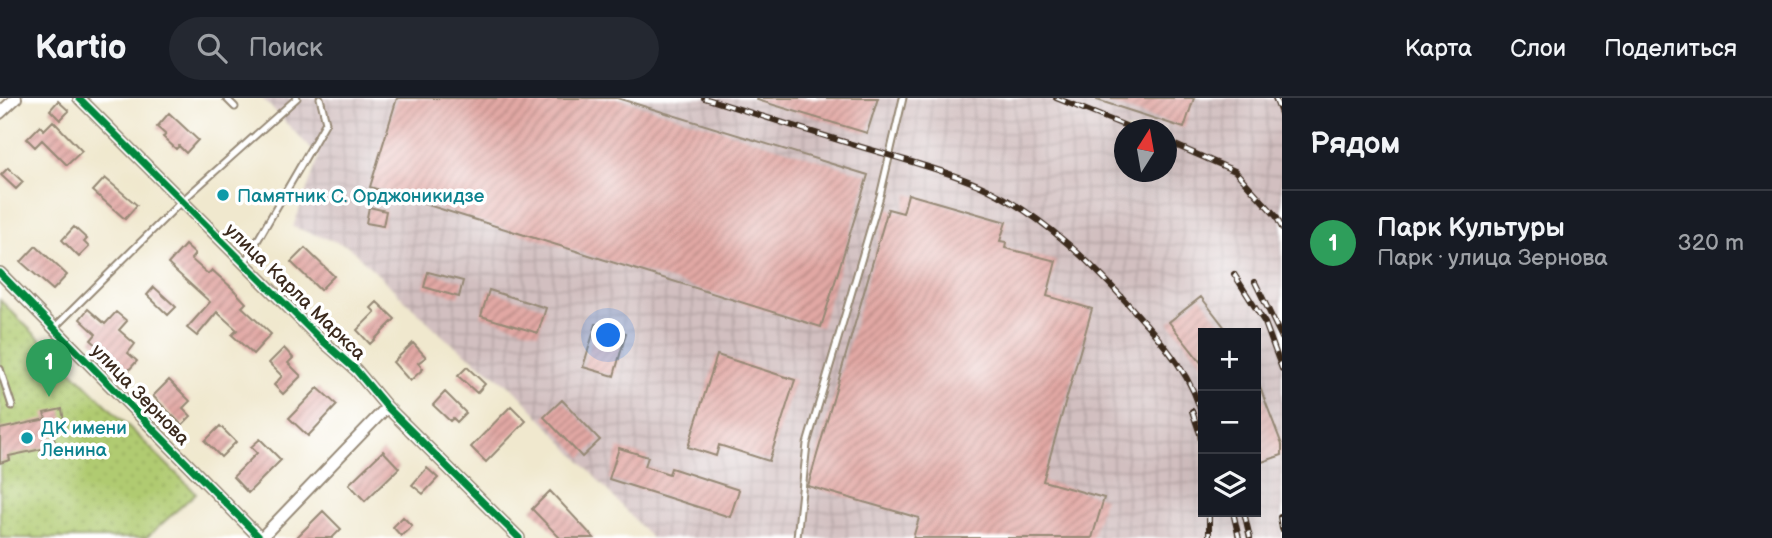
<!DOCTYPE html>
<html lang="ru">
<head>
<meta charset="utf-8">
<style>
	body { margin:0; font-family:"Balsamiq Sans",sans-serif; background:#242831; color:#f1f3f6 }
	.controls { position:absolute; right:21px; bottom:21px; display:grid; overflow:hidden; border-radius:0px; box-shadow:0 7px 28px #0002 }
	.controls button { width:63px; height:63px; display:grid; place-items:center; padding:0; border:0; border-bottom:2px solid #363941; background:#171b24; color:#f1f3f6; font:35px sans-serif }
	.compass { position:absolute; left:1114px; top:21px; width:63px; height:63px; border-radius:50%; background:#171b24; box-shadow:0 7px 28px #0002; rotate:11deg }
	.you { position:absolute; left:609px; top:238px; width:24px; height:24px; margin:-18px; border:5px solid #fff; border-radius:50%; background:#1a73e8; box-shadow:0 0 0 10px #1a73e833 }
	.badge { display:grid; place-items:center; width:46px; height:46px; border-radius:50%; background:#d690ce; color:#fff; font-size:23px; font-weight:700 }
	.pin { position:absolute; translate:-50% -58px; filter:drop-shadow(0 2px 4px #0008) }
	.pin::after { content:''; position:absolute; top:37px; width:24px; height:21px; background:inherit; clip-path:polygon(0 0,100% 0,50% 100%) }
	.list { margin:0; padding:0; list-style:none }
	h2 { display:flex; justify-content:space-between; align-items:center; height:91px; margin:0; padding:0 28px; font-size:30px }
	h2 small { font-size:23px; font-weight:400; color:#9ea1a6 }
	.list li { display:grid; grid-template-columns:46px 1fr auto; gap:21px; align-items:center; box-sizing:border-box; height:105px; padding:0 28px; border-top:2px solid #363941 }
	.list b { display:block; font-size:26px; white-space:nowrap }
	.list p { margin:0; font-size:23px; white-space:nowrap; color:#9ea1a6 }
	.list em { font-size:23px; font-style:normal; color:#9ea1a6 }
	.icon { flex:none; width:38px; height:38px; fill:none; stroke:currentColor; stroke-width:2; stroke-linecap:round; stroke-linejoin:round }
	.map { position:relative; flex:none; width:1282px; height:440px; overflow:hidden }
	header { display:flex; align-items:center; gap:42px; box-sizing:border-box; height:98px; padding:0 35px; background:#171b24; border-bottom:2px solid #363941 }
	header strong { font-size:33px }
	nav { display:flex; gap:38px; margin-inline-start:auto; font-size:24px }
	.search { width:490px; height:63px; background:#242831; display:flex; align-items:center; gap:18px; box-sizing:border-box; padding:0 24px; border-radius:38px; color:#9ea1a6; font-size:26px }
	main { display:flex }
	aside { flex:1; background:#171b24 }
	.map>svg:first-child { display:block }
	.industrial { fill:url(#industrial-grid); fill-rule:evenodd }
	.park { fill:url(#park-dots); stroke:#767a48; stroke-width:2 }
	.building { fill:url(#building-hatch) }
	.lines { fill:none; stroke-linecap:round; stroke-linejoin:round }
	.lane-casing { stroke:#968976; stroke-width:9 }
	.street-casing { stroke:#968976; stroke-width:14 }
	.lane { stroke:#fff; stroke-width:5 }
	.street { stroke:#fff; stroke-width:10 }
	.rail-casing { stroke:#3b2a1e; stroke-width:6 }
	.rail { stroke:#fff; stroke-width:3.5; stroke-dasharray:10; stroke-linecap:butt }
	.cycleway-casing { stroke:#fff; stroke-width:11 }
	.cycleway { stroke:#00873e; stroke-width:7 }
	.culture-dot { fill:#0f9aa8; stroke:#fff; stroke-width:2.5 }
	.labels { text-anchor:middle; stroke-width:7; stroke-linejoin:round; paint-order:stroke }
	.culture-label { font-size:19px; fill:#0d838f; stroke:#fff; text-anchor:start }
	.street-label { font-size:19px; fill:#3b2a1e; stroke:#fff }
</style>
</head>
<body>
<header>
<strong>Kartio</strong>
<div class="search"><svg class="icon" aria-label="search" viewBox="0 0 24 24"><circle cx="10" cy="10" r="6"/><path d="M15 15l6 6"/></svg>Поиск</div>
<nav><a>Карта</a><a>Слои</a><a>Поделиться</a></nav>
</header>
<main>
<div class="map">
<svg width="1282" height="440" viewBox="0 0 1282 440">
	<defs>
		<pattern id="industrial-grid" width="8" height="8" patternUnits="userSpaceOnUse" patternTransform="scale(1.75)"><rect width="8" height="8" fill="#d2bfc0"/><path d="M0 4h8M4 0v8" fill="none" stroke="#b5a4a5"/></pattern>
		<pattern id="park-dots" width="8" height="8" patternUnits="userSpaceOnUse" patternTransform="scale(1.75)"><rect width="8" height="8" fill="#b0cb71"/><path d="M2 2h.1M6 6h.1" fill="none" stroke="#98ae61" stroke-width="1.8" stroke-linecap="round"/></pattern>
		<pattern id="building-hatch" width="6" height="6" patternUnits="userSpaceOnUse" patternTransform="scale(1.75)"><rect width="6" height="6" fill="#e2a8a4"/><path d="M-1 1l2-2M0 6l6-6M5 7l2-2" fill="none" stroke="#b88985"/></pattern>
	</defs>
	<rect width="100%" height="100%" fill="#fff"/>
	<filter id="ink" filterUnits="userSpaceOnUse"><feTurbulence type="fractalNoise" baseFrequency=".0143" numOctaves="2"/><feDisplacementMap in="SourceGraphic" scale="14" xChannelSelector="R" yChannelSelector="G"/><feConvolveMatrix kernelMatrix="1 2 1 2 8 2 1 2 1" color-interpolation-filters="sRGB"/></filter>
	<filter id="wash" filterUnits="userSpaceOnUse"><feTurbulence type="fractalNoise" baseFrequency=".00686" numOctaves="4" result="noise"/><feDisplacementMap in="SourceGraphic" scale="28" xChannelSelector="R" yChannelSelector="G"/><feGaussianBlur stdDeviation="1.57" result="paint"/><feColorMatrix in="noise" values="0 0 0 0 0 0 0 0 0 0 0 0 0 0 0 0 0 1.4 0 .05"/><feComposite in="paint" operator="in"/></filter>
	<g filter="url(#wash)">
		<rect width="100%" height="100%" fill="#f0e8ce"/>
		<path class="industrial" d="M 262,0 L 1282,0 L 1282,440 L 651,440 L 516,293 L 445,240 L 348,148 L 293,129 L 319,59 ZM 1124,32 L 1166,32 L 1166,74 L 1124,74 ZM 1203,235 L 1256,235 L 1256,414 L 1203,414 Z"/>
		<path class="park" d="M 0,202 L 196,395 L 146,440 L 0,440 Z"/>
		<g id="blocks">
			<path class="building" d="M 397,0 L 617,0 L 868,77 L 821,229 L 370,89 Z
				M 758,0 L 878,0 L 867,35 L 757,2 Z
				M 1097,0 L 1194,0 L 1184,30 L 1097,2 Z
				M 58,3 L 69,13 L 60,22 L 50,12 Z
				M 169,15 L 198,42 L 186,55 L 179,48 L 176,51 L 163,39 L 166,37 L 157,29 Z
				M 53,23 L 82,53 L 67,67 L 42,42 L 35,49 L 27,41 L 40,28 L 44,32 Z
				M 8,70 L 23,84 L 16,91 L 1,77 Z
				M 105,80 L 137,107 L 125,121 L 93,93 Z
				M 908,96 L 1006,124 L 1000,143 L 1006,144 L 1005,150 L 1056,163 L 1047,198 L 1092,211 L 1043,383 L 1104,400 L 1092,440 L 913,440 L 919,420 L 808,388 L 888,111 L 903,115 Z
				M 369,109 L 386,113 L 383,128 L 366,125 Z
				M 74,129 L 87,141 L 84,144 L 89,149 L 79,159 L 62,142 Z
				M 185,147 L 195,156 L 191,161 L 208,176 L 212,172 L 232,190 L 246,205 L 242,209 L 271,236 L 253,256 L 232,237 L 237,232 L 217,214 L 197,238 L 187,230 L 210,204 L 168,166 Z
				M 36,148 L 67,177 L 53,192 L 21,164 Z
				M 305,150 L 334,178 L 320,192 L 291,164 Z
				M 428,174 L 463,183 L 459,199 L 424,189 Z
				M 154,189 L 176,209 L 168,217 L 147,197 Z
				M 489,192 L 546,210 L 538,235 L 481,218 Z
				M 1201,199 L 1229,235 L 1203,235 L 1203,267 L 1169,224 Z
				M 377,204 L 395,221 L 370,246 L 357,232 L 375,214 L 371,210 Z
				M 88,211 L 105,226 L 116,214 L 127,223 L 119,232 L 135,246 L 128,255 L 137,263 L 127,274 L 91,242 L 96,236 L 80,221 Z
				M 596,226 L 626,235 L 614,278 L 583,269 Z
				M 413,245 L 426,259 L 418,265 L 423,271 L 410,283 L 393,264 Z
				M 284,250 L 293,260 L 288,265 L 301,278 L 283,296 L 274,287 L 282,278 L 269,265 Z
				M 717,257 L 795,282 L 769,363 L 719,347 L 716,358 L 688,349 Z
				M 467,269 L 485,286 L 477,295 L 458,278 Z
				M 1256,279 L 1282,347 L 1282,357 L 1256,366 Z
				M 169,282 L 190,303 L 183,310 L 191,318 L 182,327 L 153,298 Z
				M 318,290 L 337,307 L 308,338 L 289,320 Z
				M 445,294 L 466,315 L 457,324 L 453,320 L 450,323 L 433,307 Z
				M 562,302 L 600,342 L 582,359 L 544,319 Z
				M 511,308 L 526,323 L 486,364 L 471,349 Z
				M 62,311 L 65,329 L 52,332 L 56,348 L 9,358 L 10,362 L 0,365 L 0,331 L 46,321 L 44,315 Z
				M 220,328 L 236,344 L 221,359 L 205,343 Z
				M 260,341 L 281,362 L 248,395 L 233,379 L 257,355 L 251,349 Z
				M 619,350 L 648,359 L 645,368 L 669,376 L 671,370 L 739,392 L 730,419 L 609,381 Z
				M 383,353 L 399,370 L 365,403 L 349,386 Z
				M 427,370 L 438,380 L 423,396 L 412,387 Z
				M 550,393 L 594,440 L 560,440 L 532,411 Z
				M 323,413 L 341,431 L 332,440 L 296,440 Z
				M 403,419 L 412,428 L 401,438 L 393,429 Z"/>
		</g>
	</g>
	<g filter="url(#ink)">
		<use href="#blocks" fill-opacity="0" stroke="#968976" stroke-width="2"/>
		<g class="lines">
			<defs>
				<path id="lane" d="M 226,0 L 235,9
					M 245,164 L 326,24 L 320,0
					M 54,230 L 182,103 L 297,0
					M 0,271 L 12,308
					M 797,440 L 807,346 L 880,98 L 903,0"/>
				<path id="street" d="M 79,0 L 317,238 L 356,272 L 387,309 L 519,440
					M 0,15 L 16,0
					M 0,175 L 260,440
					M 261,440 L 387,309"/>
			</defs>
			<use href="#lane" class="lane-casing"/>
			<use href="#street" class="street-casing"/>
			<use href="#lane" class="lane"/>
			<use href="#street" class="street"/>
			<defs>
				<path id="rail" d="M 704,0 C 763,18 822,38 882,55 C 917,66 953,75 987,91 C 1046,120 1094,167 1137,216 C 1165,247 1194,280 1203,322
					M 1056,0 L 1136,32
					M 1275,0 L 1282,18
					M 1166,43 L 1235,73 L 1276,118 L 1282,130
					M 1234,176 L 1265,225 L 1282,271
					M 1255,184 L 1282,240
					M 1192,313 L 1200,336 L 1203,354
					M 1209,414 L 1209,440
					M 1233,414 L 1239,440
					M 1244,414 L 1250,440
					M 1280,419 L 1282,431"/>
			</defs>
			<use href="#rail" class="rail-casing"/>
			<use href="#rail" class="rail"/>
			<defs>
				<path id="cycleway" d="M 79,0 L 317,238 L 356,272 L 387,309 L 519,440
					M 0,175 L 260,440"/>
			</defs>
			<use href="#cycleway" class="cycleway-casing"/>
			<use href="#cycleway" class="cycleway"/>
		</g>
	</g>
	<g class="culture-dot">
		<circle cx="223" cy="97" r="7"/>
		<circle cx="27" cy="340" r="7"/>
	</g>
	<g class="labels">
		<g class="culture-label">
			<text x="237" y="104">Памятник С. Орджоникидзе</text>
			<text x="41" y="336">ДК имени<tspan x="41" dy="22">Ленина</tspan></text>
		</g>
		<g class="street-label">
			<text transform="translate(296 193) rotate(44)" y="7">улица Карла Маркса</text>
			<text transform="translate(141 296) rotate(46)" y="7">улица Зернова</text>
		</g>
	</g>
</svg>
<div class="controls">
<button>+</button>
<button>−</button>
<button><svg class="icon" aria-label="layers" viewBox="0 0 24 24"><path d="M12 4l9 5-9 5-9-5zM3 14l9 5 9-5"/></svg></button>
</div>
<svg class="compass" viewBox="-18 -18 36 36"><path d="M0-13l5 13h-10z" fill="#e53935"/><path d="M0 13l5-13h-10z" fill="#9ea1a6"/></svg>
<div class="you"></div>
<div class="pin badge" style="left:49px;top:299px;background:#2e9e5b">1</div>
</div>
<aside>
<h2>Рядом<small></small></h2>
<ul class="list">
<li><span class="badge" style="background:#2e9e5b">1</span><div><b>Парк Культуры</b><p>Парк · улица Зернова</p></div><em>320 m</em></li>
</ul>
</aside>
</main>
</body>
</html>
